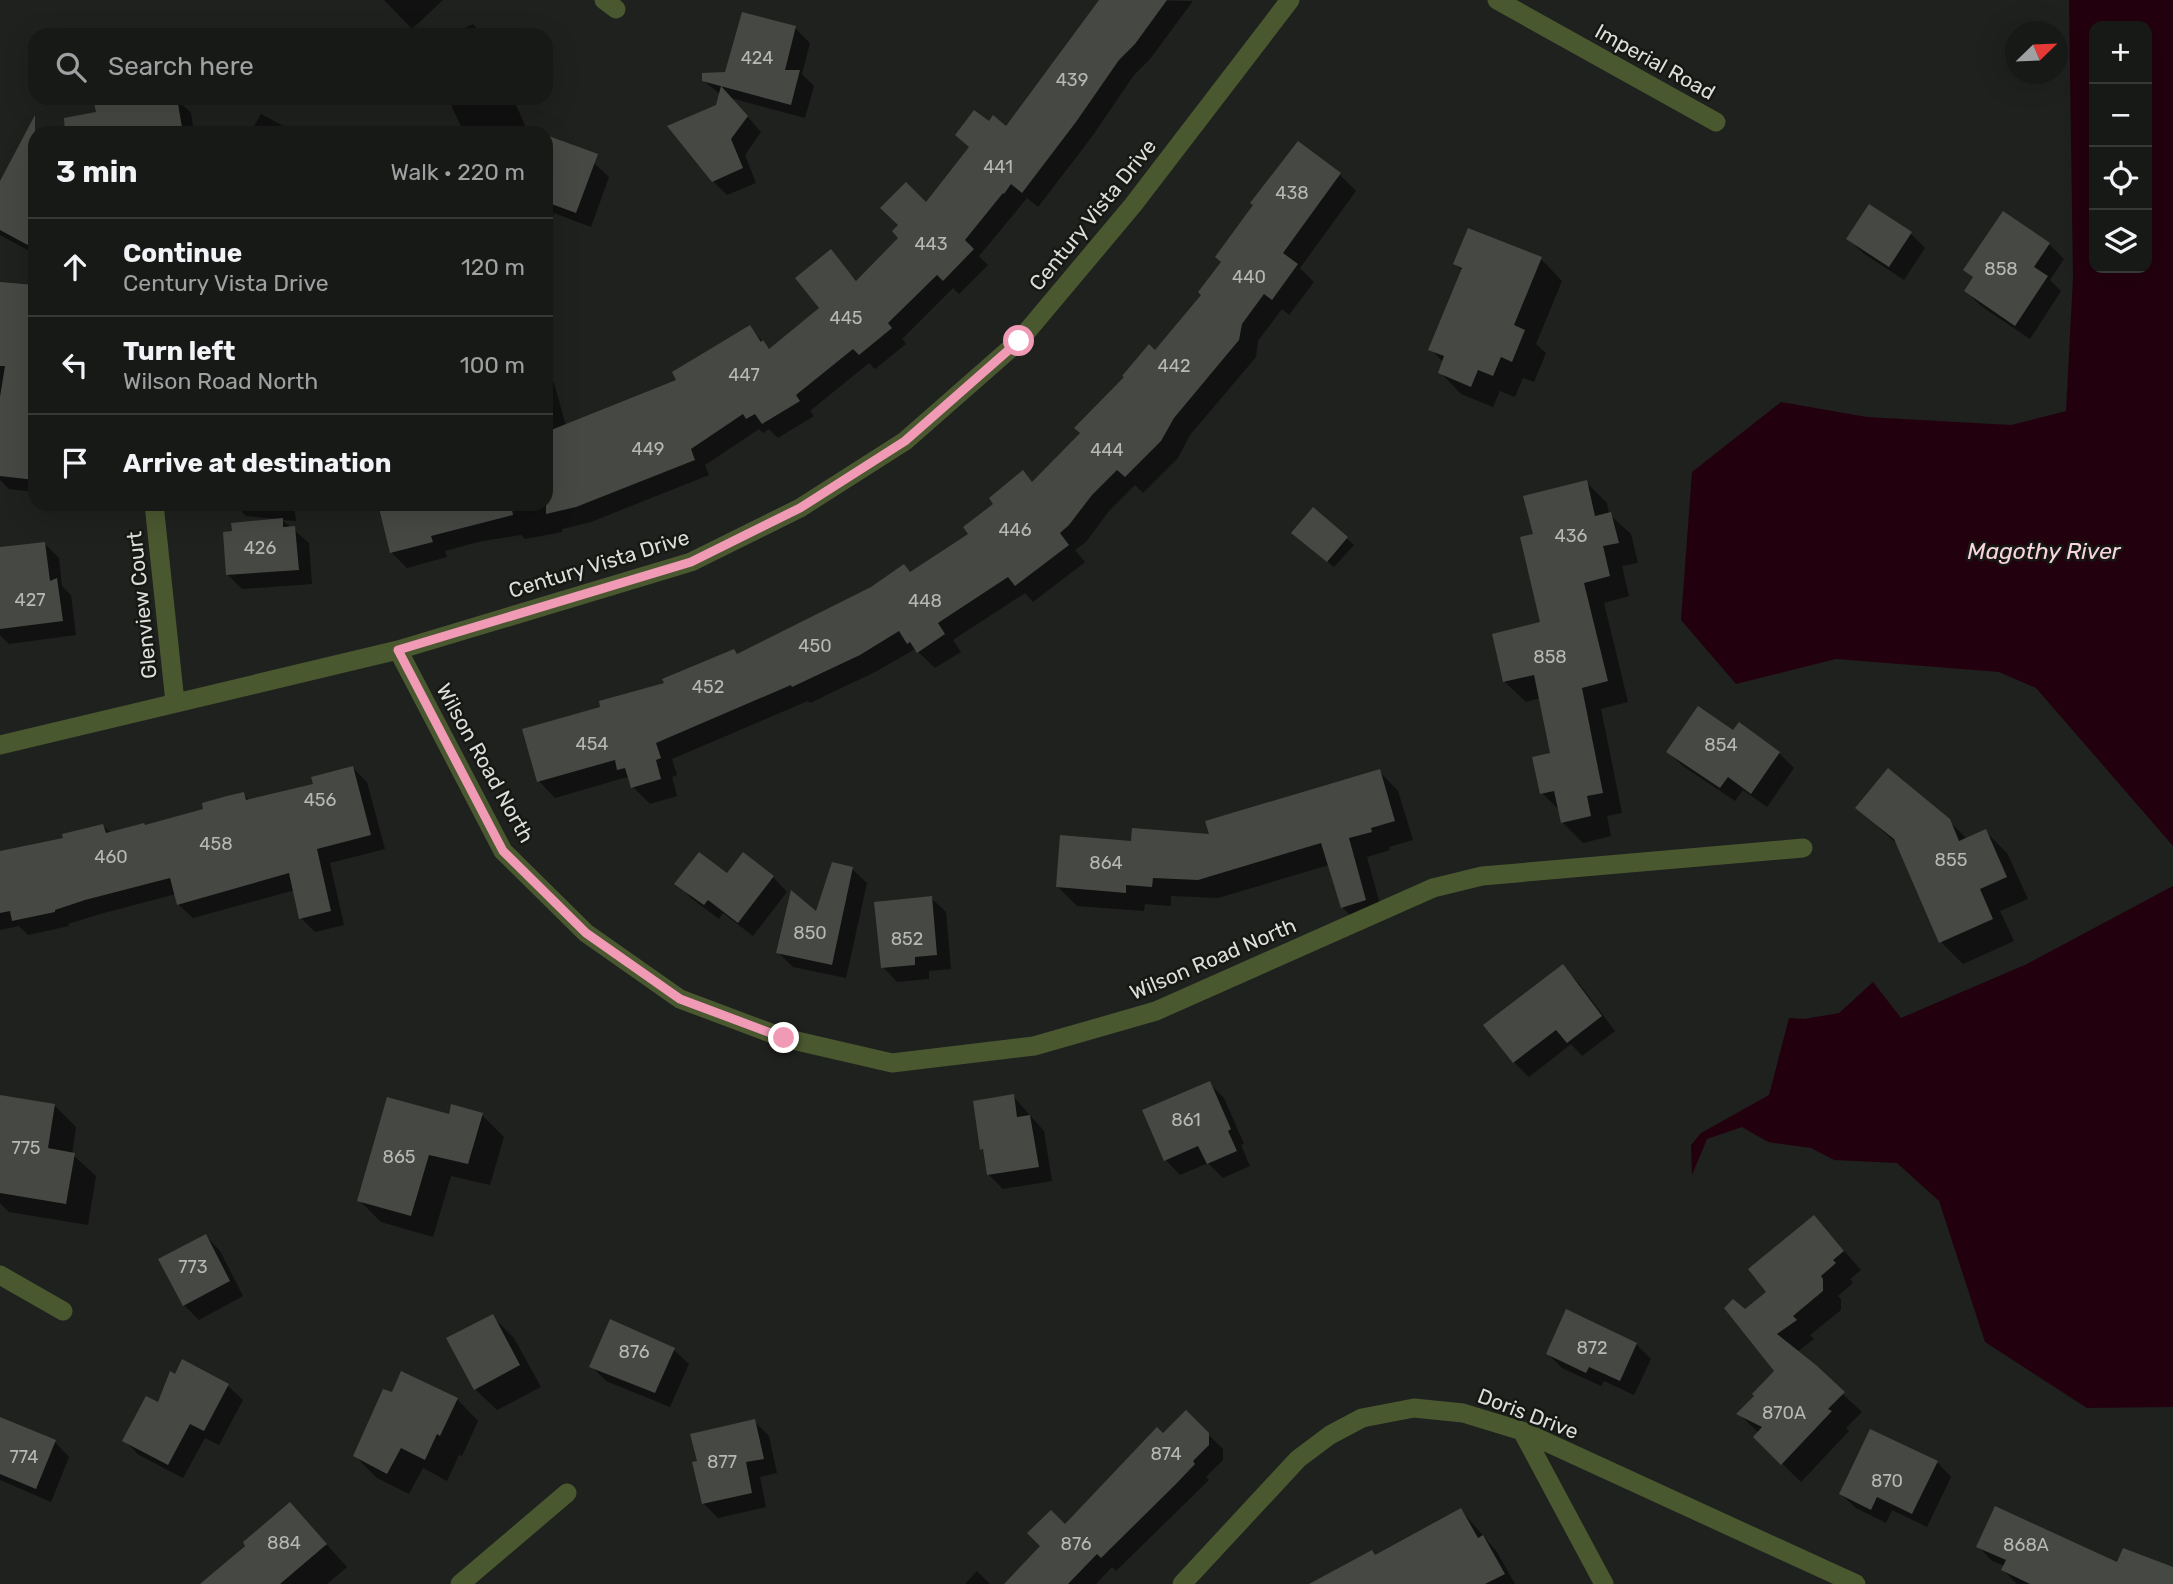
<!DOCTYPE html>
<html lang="en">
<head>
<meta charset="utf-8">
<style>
	body { margin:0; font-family:Rubik,sans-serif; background:#20221f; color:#f1f3f6 }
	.controls { position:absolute; right:21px; top:21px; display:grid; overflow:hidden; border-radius:14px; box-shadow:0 7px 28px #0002 }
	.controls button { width:63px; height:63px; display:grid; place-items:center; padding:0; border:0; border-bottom:2px solid #363835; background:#171916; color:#f1f3f6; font:35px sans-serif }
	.compass { position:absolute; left:2005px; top:21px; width:63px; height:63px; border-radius:50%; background:#171916; box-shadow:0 7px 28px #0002; rotate:67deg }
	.stop { position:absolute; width:21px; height:21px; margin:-16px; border:5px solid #f09ab6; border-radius:50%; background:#fff }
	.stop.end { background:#f09ab6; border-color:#fff; box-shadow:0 2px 7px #0008 }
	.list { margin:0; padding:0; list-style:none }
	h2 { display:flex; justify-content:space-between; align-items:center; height:91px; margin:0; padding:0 28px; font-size:30px }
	h2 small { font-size:23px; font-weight:400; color:#9ea0a1 }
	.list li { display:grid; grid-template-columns:46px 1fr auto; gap:21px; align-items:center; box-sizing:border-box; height:98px; padding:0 28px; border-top:2px solid #363835 }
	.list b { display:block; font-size:26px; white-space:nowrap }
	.list p { margin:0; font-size:23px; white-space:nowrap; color:#9ea0a1 }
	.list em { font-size:23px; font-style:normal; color:#9ea0a1 }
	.icon { flex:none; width:38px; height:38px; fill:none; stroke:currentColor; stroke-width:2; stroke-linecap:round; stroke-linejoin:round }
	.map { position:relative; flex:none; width:2173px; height:1584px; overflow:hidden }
	.search { position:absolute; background:#171916; box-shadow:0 7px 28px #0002; left:28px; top:28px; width:525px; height:77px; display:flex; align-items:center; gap:18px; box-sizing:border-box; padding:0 24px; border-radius:21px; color:#9ea0a1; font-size:26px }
	.panel { position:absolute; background:#171916; box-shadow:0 7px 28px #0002; left:28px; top:126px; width:525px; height:385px; border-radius:21px }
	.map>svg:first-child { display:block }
	.water { fill:#23000e; fill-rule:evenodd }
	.shadow { fill:#0007 }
	.building { fill:#464844 }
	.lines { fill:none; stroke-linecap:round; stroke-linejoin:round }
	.minor { stroke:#4a5830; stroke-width:19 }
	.route { stroke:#f09ab6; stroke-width:9 }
	.labels { text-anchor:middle; stroke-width:5; stroke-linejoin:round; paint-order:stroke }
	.number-label { font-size:18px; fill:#b7b8b6 }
	.street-label { font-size:21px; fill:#dddedc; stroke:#161814 }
	.water-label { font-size:23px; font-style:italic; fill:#fad4df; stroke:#161814 }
</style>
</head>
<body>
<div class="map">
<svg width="2173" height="1584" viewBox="0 0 2173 1584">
	<rect width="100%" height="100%" fill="#1f211e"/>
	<path class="water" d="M 2069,0 L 2173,0 L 2173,846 L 2036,688 L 1999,672 L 1836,659 L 1736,684 L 1681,620 L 1692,472 L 1781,402 L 1867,417 L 2011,425 L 2066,411 L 2073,278 ZM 2094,26 L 2147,26 L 2147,268 L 2094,268 Z
		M 2173,886 L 2173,1407 L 2087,1408 L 1985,1342 L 1939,1201 L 1897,1163 L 1834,1160 L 1811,1148 L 1768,1142 L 1742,1127 L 1707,1139 L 1692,1175 L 1691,1145 L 1701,1133 L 1769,1095 L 1789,1018 L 1804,1019 L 1839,1013 L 1873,982 L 1901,1018 L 2027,964 Z"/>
	<path class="shadow" d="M 384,0 L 443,0 L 412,29 Z
		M 1101,0 L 1193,1 L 1150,59 L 1134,75 L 1091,138 L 1038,207 L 1027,198 L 979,256 L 988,265 L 959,294 L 953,288 L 902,339 L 906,344 L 875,369 L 869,363 L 810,411 L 814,416 L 778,438 L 769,429 L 763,433 L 759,429 L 705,465 L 709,475 L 591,522 L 562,529 L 562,532 L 525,539 L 521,535 L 482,541 L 445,551 L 447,557 L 407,568 L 392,553 L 380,504 L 546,504 L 546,374 L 554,383 L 566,426 L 678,381 L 750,327 L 770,350 L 822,308 L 831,252 L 858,282 L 900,238 L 989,124 L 1007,128 Z
		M 473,24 L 483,35 L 449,35 Z
		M 795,28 L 810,43 L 802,74 L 814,86 L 805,118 L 731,98 L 761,132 L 745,155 L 756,183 L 727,195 L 713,181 L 718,106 L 721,95 L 703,80 L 727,74 Z
		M 124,98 L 140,98 L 146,104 L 176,98 L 191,113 L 194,133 L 101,133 Z
		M 448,98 L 513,98 L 527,130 L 536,133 L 464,133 Z
		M 261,114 L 289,129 L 293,133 L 250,133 Z
		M 546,137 L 594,163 L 609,177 L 591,227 L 554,213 L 551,223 L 546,221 Z
		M 35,158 L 35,254 L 0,235 L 0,184 Z
		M 1340,175 L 1356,191 L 1300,268 L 1314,282 L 1289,315 L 1282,309 L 1258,341 L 1256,357 L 1190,435 L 1178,458 L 1143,493 L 1135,485 L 1109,511 L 1086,542 L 1075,550 L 1085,562 L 1033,602 L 1025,593 L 953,640 L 961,652 L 935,668 L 915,649 L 877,671 L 810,703 L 808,701 L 672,759 L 677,775 L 672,777 L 677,796 L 650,804 L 633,787 L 627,777 L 555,798 L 539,781 L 603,708 L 666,684 L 734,651 L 738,655 L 872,589 L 904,566 L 911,573 L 971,534 L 1023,473 L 1033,483 L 1156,352 Z
		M 2004,214 L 2049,244 L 2064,259 L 2050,280 L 2061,291 L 2030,339 L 1981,306 L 1966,291 L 1974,279 L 1966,270 Z
		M 1910,233 L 1925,248 L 1904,280 L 1863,253 L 1848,239 Z
		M 1541,259 L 1562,281 L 1536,344 L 1546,353 L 1534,382 L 1523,378 L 1515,397 L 1500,391 L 1493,407 L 1461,394 L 1440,372 L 1444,363 L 1431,349 L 1463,271 L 1455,264 Z
		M 0,283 L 35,289 L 35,492 L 9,489 L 0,480 Z
		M 1586,482 L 1607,503 L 1609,514 L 1631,534 L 1638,563 L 1622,566 L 1629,596 L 1604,603 L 1628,702 L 1601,709 L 1622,813 L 1607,816 L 1611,836 L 1583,843 L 1562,822 L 1560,811 L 1542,793 L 1552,754 L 1540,698 L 1526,702 L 1505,682 L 1542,623 L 1535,535 Z
		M 234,504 L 294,504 L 296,521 L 282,520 L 309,543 L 312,584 L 242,589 L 228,575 L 275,519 L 246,516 Z
		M 1313,509 L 1354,545 L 1334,567 L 1300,539 Z
		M 44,543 L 59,558 L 62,586 L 71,595 L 76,635 L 9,644 L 0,635 L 0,549 Z
		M 1739,725 L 1779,753 L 1794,768 L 1767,807 L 1743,790 L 1735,801 L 1683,766 L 1668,752 L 1734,732 Z
		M 353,768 L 367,782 L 385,849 L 330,863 L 344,925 L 315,932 L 301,918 L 295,890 L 193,918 L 178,904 L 176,894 L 100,914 L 68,924 L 69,926 L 28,935 L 19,926 L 0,930 L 0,853 L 65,839 L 103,826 L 111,833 L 206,811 L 243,794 L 250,801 L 315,785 Z
		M 1379,771 L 1398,791 L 1413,840 L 1389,847 L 1390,850 L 1367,857 L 1384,919 L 1361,926 L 1342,907 L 1329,865 L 1218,898 L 1171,896 L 1171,906 L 1145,904 L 1144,911 L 1077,906 L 1058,887 L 1133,843 L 1211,836 Z
		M 1858,808 L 1948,820 L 1967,839 L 1985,831 L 2007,853 L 2028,899 L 2000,911 L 2014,941 L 1963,964 L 1941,942 L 1898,845 Z
		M 852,869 L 867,883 L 846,978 L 793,967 L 778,952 L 817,914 Z
		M 727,875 L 773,877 L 787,892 L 753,936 L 723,913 L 719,919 L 691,898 L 677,883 Z
		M 931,898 L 946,912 L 951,969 L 929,971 L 929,979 L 897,982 L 883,967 Z
		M 1562,966 L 1577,981 L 1615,1031 L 1582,1056 L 1571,1044 L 1529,1077 L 1514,1062 Z
		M 1210,1084 L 1224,1098 L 1244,1144 L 1241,1145 L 1250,1166 L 1223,1178 L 1208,1163 L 1180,1175 L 1166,1160 Z
		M 0,1096 L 54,1105 L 76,1127 L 72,1154 L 96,1176 L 88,1225 L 9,1212 L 0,1203 Z
		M 1013,1096 L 1044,1131 L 1052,1181 L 1003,1189 L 988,1174 L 985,1152 L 981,1149 Z
		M 482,1115 L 504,1137 L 490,1185 L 451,1176 L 433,1237 L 381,1222 L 359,1200 L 450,1116 Z
		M 1814,1217 L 1861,1270 L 1850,1279 L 1853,1283 L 1838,1296 L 1841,1299 L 1841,1310 L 1810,1335 L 1814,1339 L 1797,1352 L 1862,1412 L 1846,1428 L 1849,1431 L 1801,1482 L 1755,1437 L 1759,1433 L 1739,1414 L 1777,1371 L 1745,1311 L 1769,1292 Z
		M 206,1236 L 220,1251 L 243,1296 L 199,1320 L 184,1305 Z
		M 492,1316 L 514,1338 L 541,1387 L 497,1410 L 475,1389 Z
		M 611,1321 L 674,1350 L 689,1364 L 670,1407 L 606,1381 L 591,1366 Z
		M 1636,1344 L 1651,1359 L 1634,1395 L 1604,1381 L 1601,1386 L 1562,1368 L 1548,1354 Z
		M 183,1362 L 228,1386 L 243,1400 L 219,1445 L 205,1438 L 183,1478 L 139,1455 L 124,1440 L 159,1405 Z
		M 457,1399 L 478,1421 L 462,1456 L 459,1455 L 447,1481 L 423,1468 L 409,1494 L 377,1478 L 355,1456 Z
		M 1186,1413 L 1223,1449 L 1223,1460 L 1206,1477 L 1209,1480 L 1116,1571 L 1112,1567 L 1096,1584 L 1006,1584 Z
		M 754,1421 L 769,1436 L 777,1473 L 760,1477 L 766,1507 L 718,1518 L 703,1503 Z
		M 0,1440 L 55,1442 L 69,1457 L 51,1502 L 0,1480 Z
		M 1937,1462 L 1951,1477 L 1927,1527 L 1892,1510 L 1886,1523 L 1856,1508 L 1841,1494 Z
		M 290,1504 L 347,1567 L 327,1584 L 203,1584 Z
		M 1461,1510 L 1497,1552 L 1515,1584 L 1321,1584 Z
		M 1978,1546 L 2118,1564 L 2173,1569 L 2173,1584 L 2017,1584 L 2003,1570 L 2005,1566 L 1992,1561 Z
		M 977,1571 L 990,1584 L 965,1584 Z"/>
	<path class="building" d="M 1099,0 L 1167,0 L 1135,44 L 1119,60 L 1076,122 L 1022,193 L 1011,184 L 1004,194 L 1003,193 L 965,240 L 974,249 L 943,281 L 937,275 L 888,323 L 892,328 L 859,355 L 853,349 L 796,395 L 800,401 L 762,424 L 755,414 L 746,419 L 743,414 L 691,449 L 695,460 L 576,507 L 546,514 L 546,432 L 676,380 L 672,372 L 750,325 L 761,342 L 763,340 L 769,349 L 819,308 L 795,278 L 831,249 L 856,281 L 898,238 L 892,231 L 898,225 L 880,208 L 906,182 L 926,202 L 969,147 L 955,135 L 974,110 L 989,121 L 993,115 L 1006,126 Z
		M 742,12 L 796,26 L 785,70 L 800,70 L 791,105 L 702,81 L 702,73 L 725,72 Z
		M 721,86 L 748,116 L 731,139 L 743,168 L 712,182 L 667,126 L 716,105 Z
		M 114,98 L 139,98 L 140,103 L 177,98 L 183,133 L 65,133 L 64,118 L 96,112 L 94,102 Z
		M 35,115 L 35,249 L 0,230 L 0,181 Z
		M 546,135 L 598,154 L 576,213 L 546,202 Z
		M 1298,141 L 1341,173 L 1283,253 L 1298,264 L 1272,300 L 1264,294 L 1242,324 L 1239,340 L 1174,418 L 1161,441 L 1125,477 L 1117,470 L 1092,495 L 1069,525 L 1060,533 L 1069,545 L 1015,586 L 1008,577 L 938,623 L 945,634 L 917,653 L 910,642 L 907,644 L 899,631 L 860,655 L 792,687 L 791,685 L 656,743 L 661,758 L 656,760 L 661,779 L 631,788 L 625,768 L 617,770 L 615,760 L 537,782 L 522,729 L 600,707 L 599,701 L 664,683 L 662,679 L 734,649 L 737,654 L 871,587 L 904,564 L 910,572 L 968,534 L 963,527 L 993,504 L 989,498 L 1023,470 L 1032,482 L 1080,433 L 1074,428 L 1124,377 L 1122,376 L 1149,344 L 1155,350 L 1201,295 L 1198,292 L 1221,262 L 1215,257 L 1253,205 L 1250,203 Z
		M 1869,204 L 1912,232 L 1889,267 L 1846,239 Z
		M 2003,211 L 2050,243 L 2034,267 L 2048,276 L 2015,326 L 1964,291 L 1973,277 L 1963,270 Z
		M 1468,228 L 1542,257 L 1514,325 L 1525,330 L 1512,362 L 1501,357 L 1493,376 L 1478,370 L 1471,387 L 1438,373 L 1444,356 L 1428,350 L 1462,268 L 1453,264 Z
		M 0,282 L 35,285 L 35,372 L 29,400 L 35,401 L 35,480 L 0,476 L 0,397 L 5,366 L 0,366 Z
		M 1587,480 L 1595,516 L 1611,512 L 1619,543 L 1603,546 L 1610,576 L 1584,583 L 1608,681 L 1582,688 L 1603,793 L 1587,796 L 1591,816 L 1561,823 L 1554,791 L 1540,794 L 1532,757 L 1550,753 L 1534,675 L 1503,682 L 1492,634 L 1540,622 L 1520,537 L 1533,534 L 1523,496 Z
		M 378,504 L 511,504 L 513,515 L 431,536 L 433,542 L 390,553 Z
		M 1313,507 L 1348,537 L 1327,562 L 1291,533 Z
		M 283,518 L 283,527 L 295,526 L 299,570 L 226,575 L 223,532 L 232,531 L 231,523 Z
		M 45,542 L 50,581 L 57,578 L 63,621 L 0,629 L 0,547 Z
		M 1698,706 L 1733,730 L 1739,722 L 1780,752 L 1751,794 L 1728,777 L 1720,788 L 1666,752 Z
		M 353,766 L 371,835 L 317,849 L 331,911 L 299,919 L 289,873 L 177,905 L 170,878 L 85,900 L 55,910 L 55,912 L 12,921 L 10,911 L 0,913 L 0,851 L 63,838 L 62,834 L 103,824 L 106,833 L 144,823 L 145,825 L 203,809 L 202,803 L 227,796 L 244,792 L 246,800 L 313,784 L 311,777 Z
		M 1888,768 L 1950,819 L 1959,841 L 1986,829 L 2007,877 L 1980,889 L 1993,919 L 1939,943 L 1894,839 L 1855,808 Z
		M 1380,769 L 1395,821 L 1371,828 L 1372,832 L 1349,838 L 1366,900 L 1341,908 L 1321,843 L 1198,880 L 1153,878 L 1152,887 L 1126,885 L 1126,893 L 1056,887 L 1060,835 L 1131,841 L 1132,828 L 1209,834 L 1205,821 Z
		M 699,852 L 727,873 L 743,852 L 774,876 L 738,923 L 708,900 L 704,905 L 674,884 Z
		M 832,862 L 853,867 L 832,965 L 776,953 L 791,890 L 816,911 Z
		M 932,896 L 937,955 L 915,957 L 915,965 L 881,968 L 874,902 Z
		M 1563,964 L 1602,1016 L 1567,1043 L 1556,1030 L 1513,1063 L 1483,1025 Z
		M 1210,1081 L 1231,1129 L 1228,1131 L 1237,1151 L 1207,1164 L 1198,1146 L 1164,1161 L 1142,1110 Z
		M 1014,1094 L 1017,1117 L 1030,1115 L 1039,1167 L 987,1175 L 983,1149 L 980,1150 L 973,1101 Z
		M 0,1095 L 55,1104 L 48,1148 L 75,1153 L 66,1204 L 0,1193 Z
		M 387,1097 L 449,1114 L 451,1104 L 483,1113 L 468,1164 L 429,1155 L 411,1216 L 357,1201 Z
		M 1814,1215 L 1844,1251 L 1833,1260 L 1836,1263 L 1821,1276 L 1823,1279 L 1823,1291 L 1793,1316 L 1797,1320 L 1777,1334 L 1816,1365 L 1845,1392 L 1828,1409 L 1832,1411 L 1781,1465 L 1753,1437 L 1762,1427 L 1736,1414 L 1754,1396 L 1752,1394 L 1774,1371 L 1724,1308 L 1733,1299 L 1745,1309 L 1766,1292 L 1748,1269 Z
		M 206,1234 L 230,1281 L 183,1306 L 158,1259 Z
		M 1566,1309 L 1637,1343 L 1620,1381 L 1589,1367 L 1586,1373 L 1546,1354 Z
		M 493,1314 L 520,1365 L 474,1390 L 446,1338 Z
		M 610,1319 L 675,1348 L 655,1393 L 589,1367 Z
		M 182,1359 L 229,1384 L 204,1431 L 190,1424 L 168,1465 L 122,1441 L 146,1396 L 158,1402 L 170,1371 L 175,1374 Z
		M 401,1371 L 458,1398 L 440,1436 L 437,1434 L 425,1460 L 401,1448 L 387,1474 L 353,1456 L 383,1389 L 392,1392 Z
		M 1186,1410 L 1209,1433 L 1209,1445 L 1193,1461 L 1195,1464 L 1176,1484 L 1101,1558 L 1097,1554 L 1068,1584 L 1004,1584 L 1040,1546 L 1027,1533 L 1051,1510 L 1065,1524 L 1157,1427 L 1163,1433 Z
		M 0,1417 L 56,1440 L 36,1489 L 0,1474 Z
		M 755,1419 L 764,1459 L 746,1462 L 752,1493 L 702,1504 L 692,1462 L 697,1461 L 690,1434 Z
		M 1870,1429 L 1938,1461 L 1912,1514 L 1877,1497 L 1871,1510 L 1839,1494 Z
		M 290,1502 L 327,1544 L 280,1584 L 200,1584 L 245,1546 L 243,1542 Z
		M 1995,1506 L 2117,1562 L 2123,1548 L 2173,1567 L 2173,1584 L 2030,1584 L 2001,1570 L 2006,1560 L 1976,1547 Z
		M 1461,1508 L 1478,1538 L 1483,1535 L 1505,1574 L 1485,1584 L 1309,1584 L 1372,1550 L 1375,1555 Z"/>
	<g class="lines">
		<path class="minor" d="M 604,0 L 616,9
			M 1497,0 L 1716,122
			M 154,504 L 175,702
			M 398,650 L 503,851 L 586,933 L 680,999 L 784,1038 L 892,1063 L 1034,1046 L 1156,1011 L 1433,888 L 1482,876 L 1803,848
			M 0,745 L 398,650 L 691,562 L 800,508 L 905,441 L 1019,341 L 1133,205 L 1290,0
			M 0,1275 L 63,1311
			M 1522,1431 L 1604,1584
			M 460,1584 L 567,1493
			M 1182,1584 L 1298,1459 L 1330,1435 L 1362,1418 L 1414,1408 L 1463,1413 L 1522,1431 L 1856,1584"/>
	</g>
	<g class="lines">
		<path class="route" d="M 784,1038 L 680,999 L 586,933 L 503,851 L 398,650 L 691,562 L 800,508 L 905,441 L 1019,341"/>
	</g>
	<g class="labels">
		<g class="number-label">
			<text x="757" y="64">424</text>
			<text x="1072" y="86">439</text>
			<text x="998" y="173">441</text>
			<text x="1292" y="199">438</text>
			<text x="931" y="250">443</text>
			<text x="2001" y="275">858</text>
			<text x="1249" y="283">440</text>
			<text x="846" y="324">445</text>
			<text x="1174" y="372">442</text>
			<text x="744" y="381">447</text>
			<text x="648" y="455">449</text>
			<text x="1107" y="456">444</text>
			<text x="1015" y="536">446</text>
			<text x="1571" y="542">436</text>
			<text x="260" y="554">426</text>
			<text x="30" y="606">427</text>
			<text x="925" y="607">448</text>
			<text x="815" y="652">450</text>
			<text x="1550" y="663">858</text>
			<text x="708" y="693">452</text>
			<text x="592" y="750">454</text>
			<text x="1721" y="751">854</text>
			<text x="320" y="806">456</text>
			<text x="216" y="850">458</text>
			<text x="111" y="863">460</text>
			<text x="1951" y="866">855</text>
			<text x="1106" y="869">864</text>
			<text x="810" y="939">850</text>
			<text x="907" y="945">852</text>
			<text x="1186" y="1126">861</text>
			<text x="26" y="1154">775</text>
			<text x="399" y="1163">865</text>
			<text x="193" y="1273">773</text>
			<text x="1592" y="1354">872</text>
			<text x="634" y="1358">876</text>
			<text x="1784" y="1419">870A</text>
			<text x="1166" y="1460">874</text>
			<text x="24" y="1463">774</text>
			<text x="722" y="1468">877</text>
			<text x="1887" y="1487">870</text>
			<text x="284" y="1549">884</text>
			<text x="1076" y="1550">876</text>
			<text x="2026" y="1551">868A</text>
		</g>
		<g class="street-label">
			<text transform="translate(1655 62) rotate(29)" y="7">Imperial Road</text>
			<text transform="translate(1093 215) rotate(-51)" y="7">Century Vista Drive</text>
			<text transform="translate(599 564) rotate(-17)" y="7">Century Vista Drive</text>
			<text transform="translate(142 605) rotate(-96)" y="7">Glenview Court</text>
			<text transform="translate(485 763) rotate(61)" y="7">Wilson Road North</text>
			<text transform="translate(1213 959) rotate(-23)" y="7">Wilson Road North</text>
			<text transform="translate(1528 1414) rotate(21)" y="7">Doris Drive</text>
		</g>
		<g class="water-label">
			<text x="2044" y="559">Magothy River</text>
		</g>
	</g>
</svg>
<div class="controls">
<button>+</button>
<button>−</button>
<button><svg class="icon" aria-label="locate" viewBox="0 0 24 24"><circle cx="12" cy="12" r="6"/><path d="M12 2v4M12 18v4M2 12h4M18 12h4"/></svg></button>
<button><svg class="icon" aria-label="layers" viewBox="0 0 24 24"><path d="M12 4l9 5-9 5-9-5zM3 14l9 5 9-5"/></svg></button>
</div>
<svg class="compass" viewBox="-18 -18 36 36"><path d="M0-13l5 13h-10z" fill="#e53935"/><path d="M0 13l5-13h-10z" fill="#9ea0a1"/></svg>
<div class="stop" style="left:1019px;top:341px"></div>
<div class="stop end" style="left:784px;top:1038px"></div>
<div class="search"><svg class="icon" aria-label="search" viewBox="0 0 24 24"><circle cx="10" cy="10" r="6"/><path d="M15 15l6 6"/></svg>Search here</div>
<section class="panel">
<h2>3 min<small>Walk · 220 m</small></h2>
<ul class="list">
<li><svg class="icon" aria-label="ahead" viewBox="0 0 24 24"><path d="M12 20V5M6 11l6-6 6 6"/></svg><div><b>Continue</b><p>Century Vista Drive</p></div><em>120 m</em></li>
<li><svg class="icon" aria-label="left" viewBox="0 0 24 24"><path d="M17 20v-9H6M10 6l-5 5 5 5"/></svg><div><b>Turn left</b><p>Wilson Road North</p></div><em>100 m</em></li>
<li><svg class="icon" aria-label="arrive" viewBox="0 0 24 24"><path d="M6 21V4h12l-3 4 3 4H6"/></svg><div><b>Arrive at destination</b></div></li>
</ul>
</section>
</div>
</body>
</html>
